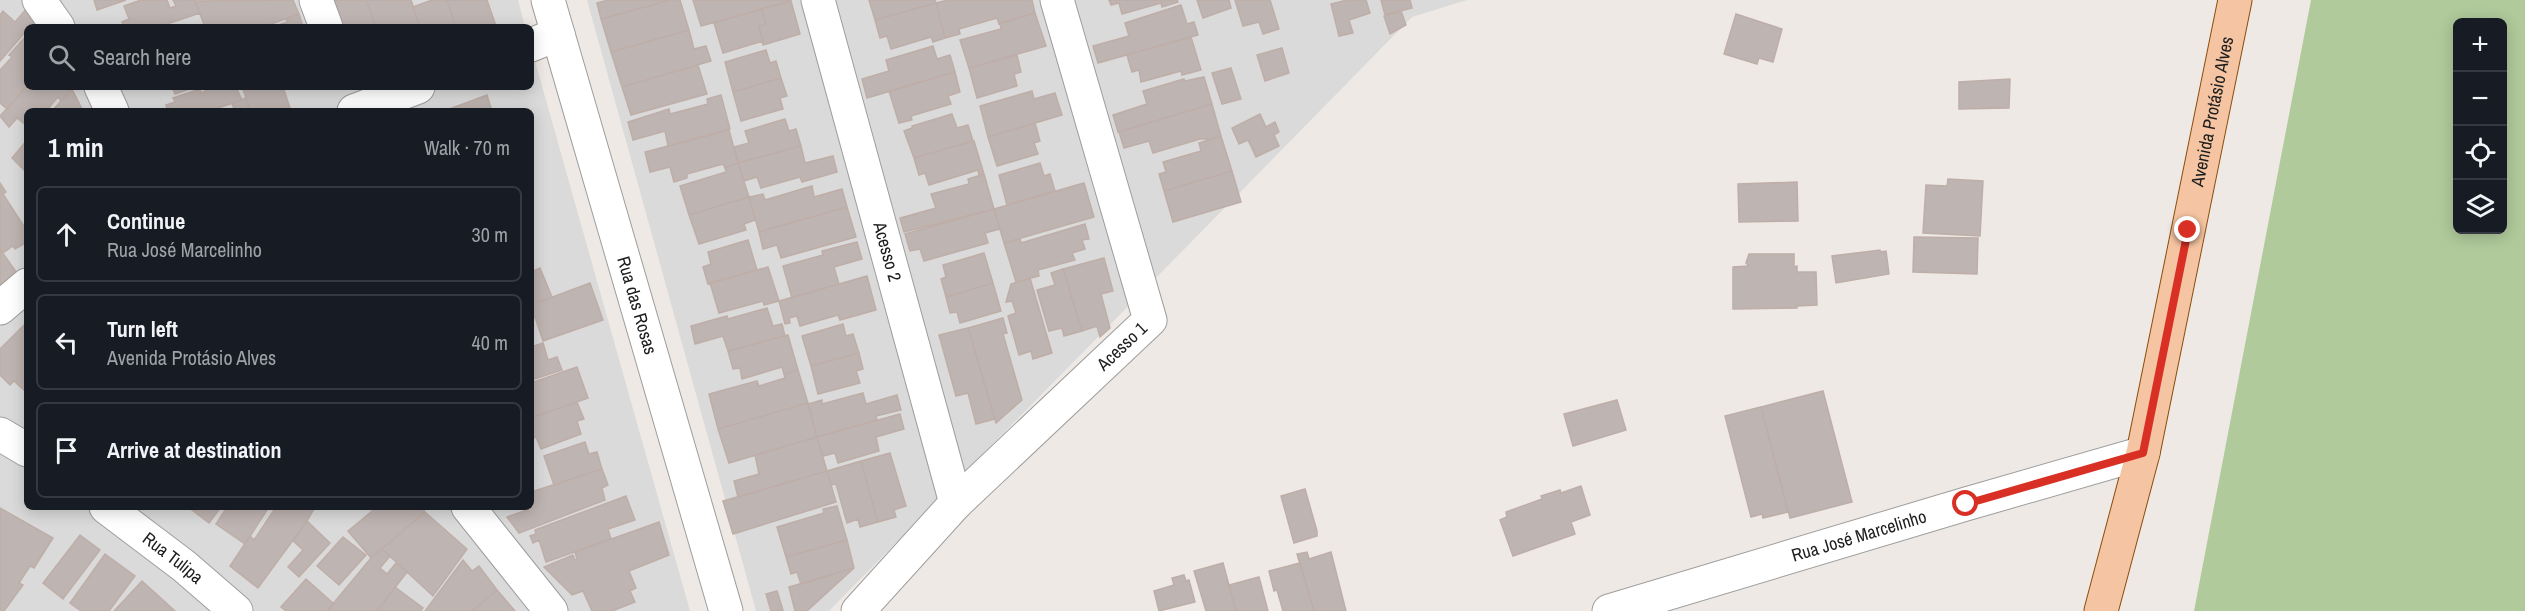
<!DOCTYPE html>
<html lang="en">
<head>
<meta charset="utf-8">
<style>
	body { margin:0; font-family:"Archivo Narrow",sans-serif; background:#242831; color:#f1f3f6 }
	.controls { position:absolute; right:18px; top:18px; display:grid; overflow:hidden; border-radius:9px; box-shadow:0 3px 15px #0003 }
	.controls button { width:54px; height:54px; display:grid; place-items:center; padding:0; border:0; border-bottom:2px solid #363941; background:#171b24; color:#f1f3f6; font:30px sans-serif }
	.stop { position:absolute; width:18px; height:18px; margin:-14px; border:4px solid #d93025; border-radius:50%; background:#fff }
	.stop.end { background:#d93025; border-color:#fff; box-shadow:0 2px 6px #0008 }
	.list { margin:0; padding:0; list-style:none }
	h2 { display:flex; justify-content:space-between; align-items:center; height:78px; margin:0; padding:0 24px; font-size:26px }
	h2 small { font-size:20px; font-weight:400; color:#9ea1a6 }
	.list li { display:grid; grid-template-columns:39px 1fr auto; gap:18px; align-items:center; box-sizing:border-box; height:96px; margin:0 12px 12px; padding:0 12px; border:2px solid #363941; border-radius:9px }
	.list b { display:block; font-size:22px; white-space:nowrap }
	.list p { margin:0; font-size:20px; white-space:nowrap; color:#9ea1a6 }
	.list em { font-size:20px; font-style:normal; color:#9ea1a6 }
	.icon { flex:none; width:33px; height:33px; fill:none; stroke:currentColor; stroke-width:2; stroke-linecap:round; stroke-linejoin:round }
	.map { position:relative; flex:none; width:2525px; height:611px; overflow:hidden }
	.search { position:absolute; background:#171b24; box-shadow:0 3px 15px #0003; left:24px; top:24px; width:510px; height:66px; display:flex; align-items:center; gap:15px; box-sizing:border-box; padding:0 21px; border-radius:9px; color:#9ea1a6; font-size:22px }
	.panel { position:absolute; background:#171b24; box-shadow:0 3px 15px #0003; left:24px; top:108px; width:510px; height:402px; border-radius:9px }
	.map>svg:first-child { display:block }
	.residential { fill:#dbdada; fill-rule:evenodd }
	.forest { fill:#b0ca9b; fill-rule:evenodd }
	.building { fill:#beb4b1; stroke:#beaea7; stroke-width:1.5 }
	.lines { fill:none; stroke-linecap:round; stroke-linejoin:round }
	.minor-casing { stroke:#9e9e9e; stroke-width:35 }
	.major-casing { stroke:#8b4d0b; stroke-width:35 }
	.minor { stroke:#fff; stroke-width:33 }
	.major { stroke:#f5c4a2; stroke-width:33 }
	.route { stroke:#d93025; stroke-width:8 }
	.labels { text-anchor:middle; stroke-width:4.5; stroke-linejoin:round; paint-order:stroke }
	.street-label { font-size:18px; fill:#1d1d1d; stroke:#fff }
</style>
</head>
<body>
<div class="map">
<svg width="2525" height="611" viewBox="0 0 2525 611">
	<rect width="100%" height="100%" fill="#eee9e4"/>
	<path class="residential" d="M 0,0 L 518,0 L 525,27 L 27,27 L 27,87 L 531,87 L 531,47 L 690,611 L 0,611 ZM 27,111 L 531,111 L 531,507 L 27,507 Z
		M 587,0 L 1467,0 L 1412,17 L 829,611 L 756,611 Z"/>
	<path class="forest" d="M 2311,0 L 2525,0 L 2525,611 L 2194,611 ZM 2458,22 L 2502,22 L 2502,230 L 2458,230 Z"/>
	<path class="building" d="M 94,0 L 126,0 L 97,10 Z
		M 141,0 L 167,0 L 170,8 L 176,6 L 173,0 L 195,0 L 200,13 L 158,27 L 124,27 L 122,22 L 129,19 L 124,6 Z
		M 293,0 L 299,14 L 263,27 L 205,27 L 195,1 Z
		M 328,0 L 366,0 L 376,27 L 338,27 Z
		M 366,0 L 411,0 L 420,27 L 376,27 Z
		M 432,0 L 447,0 L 456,27 L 420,27 L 413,7 Z
		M 447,0 L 487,0 L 496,26 L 456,27 Z
		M 608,0 L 670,0 L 601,19 L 597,3 Z
		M 670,0 L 680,0 L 689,30 L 611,52 L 601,19 Z
		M 693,0 L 791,0 L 791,1 L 701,26 Z
		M 869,0 L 935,0 L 936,3 L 875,20 Z
		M 948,0 L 1032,0 L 1035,13 L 999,24 L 997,18 L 959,29 L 960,34 L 945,38 L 936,3 Z
		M 1109,0 L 1177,0 L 1178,2 L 1162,7 L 1161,3 L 1122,14 L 1119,3 L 1111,5 Z
		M 1197,0 L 1229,0 L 1231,8 L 1203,18 Z
		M 1235,0 L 1270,0 L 1279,29 L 1263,34 L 1259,22 L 1243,26 Z
		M 1347,0 L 1366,0 L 1370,13 L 1349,20 L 1353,33 L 1339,36 L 1331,4 Z
		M 1381,0 L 1410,0 L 1412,8 L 1385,15 Z
		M 791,1 L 800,34 L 763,45 L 759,26 L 766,24 L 761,9 Z
		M 936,3 L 945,38 L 933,42 L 931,37 L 891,49 L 887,36 L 880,38 L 875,20 Z
		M 1181,5 L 1187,24 L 1194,22 L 1198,35 L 1098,63 L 1093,46 L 1129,36 L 1125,23 Z
		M 28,7 L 35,21 L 30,27 L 27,27 L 27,30 L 0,61 L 0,15 L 3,11 L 15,22 Z
		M 761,9 L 766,24 L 759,26 L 763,41 L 723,53 L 714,23 Z
		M 1401,11 L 1406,25 L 1390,34 L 1384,16 Z
		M 1035,13 L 1046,46 L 969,68 L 960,40 L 1001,29 L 1000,23 Z
		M 299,14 L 303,27 L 273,27 L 287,22 L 286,19 Z
		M 1736,14 L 1782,29 L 1773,62 L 1759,58 L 1757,64 L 1724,54 Z
		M 689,30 L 694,49 L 706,46 L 711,61 L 622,87 L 611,52 Z
		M 27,35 L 27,86 L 7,109 L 0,103 L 0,70 L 12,57 L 9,55 Z
		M 1191,37 L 1201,70 L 1182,75 L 1181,71 L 1141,82 L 1139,70 L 1132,72 L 1127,55 Z
		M 933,46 L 937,59 L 950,55 L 955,72 L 867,98 L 862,79 L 889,71 L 886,60 Z
		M 1282,48 L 1289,73 L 1265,81 L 1257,55 Z
		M 766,50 L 770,63 L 776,61 L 781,78 L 733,92 L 725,62 Z
		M 1017,55 L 1021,72 L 1014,74 L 1017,86 L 977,98 L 969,68 Z
		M 698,65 L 707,94 L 631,115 L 622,87 Z
		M 1231,68 L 1241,99 L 1222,104 L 1212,73 Z
		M 955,72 L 960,92 L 948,96 L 951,104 L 911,116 L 912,120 L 899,123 L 889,91 Z
		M 1204,77 L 1212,104 L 1118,132 L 1113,115 L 1147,104 L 1143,91 L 1184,79 L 1185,81 Z
		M 781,78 L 787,96 L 780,98 L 783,109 L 741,121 L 733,92 Z
		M 2010,79 L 2009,108 L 1959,109 L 1959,82 Z
		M 27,86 L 70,87 L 72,89 L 61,101 L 58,97 L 46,111 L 27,111 L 27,126 L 17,118 L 9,127 L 0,116 Z
		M 172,87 L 195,87 L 175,94 Z
		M 236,87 L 242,100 L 209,111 L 168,111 L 166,105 L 175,102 L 173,98 L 200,89 L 201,93 L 214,87 Z
		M 242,87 L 283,87 L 291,111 L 251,111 Z
		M 72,89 L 83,111 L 52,111 L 61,101 Z
		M 1032,91 L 1034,99 L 1055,93 L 1062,115 L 988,137 L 980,106 Z
		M 487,95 L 492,111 L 444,111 Z
		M 721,95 L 730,129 L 668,146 L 665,131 L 633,140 L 628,122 L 669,109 L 670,114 L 708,104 L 707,99 Z
		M 245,98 L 250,111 L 235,111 L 232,104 Z
		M 1212,104 L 1221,136 L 1207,141 L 1208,139 L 1200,139 L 1153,153 L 1149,141 L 1124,148 L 1119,132 Z
		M 952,114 L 957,128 L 968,125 L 973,141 L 914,158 L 904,131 L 912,128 L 912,126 Z
		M 1260,114 L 1266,127 L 1275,122 L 1279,132 L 1274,135 L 1279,146 L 1256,157 L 1248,140 L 1239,144 L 1232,128 Z
		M 785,119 L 789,131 L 796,129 L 801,146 L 738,163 L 734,147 L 749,143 L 745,131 Z
		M 1035,123 L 1040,141 L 1034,143 L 1038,154 L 997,166 L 988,137 Z
		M 729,130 L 738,163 L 725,168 L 723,164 L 687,174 L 687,178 L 674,182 L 670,167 L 650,172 L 645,152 Z
		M 1221,136 L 1232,171 L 1164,191 L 1159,174 L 1166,172 L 1163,162 L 1201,151 L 1199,143 Z
		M 27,140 L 27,173 L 12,158 Z
		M 974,141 L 984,174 L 979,176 L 978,170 L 929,185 L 925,173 L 919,175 L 914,158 Z
		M 801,146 L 805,163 L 833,156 L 837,172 L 802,182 L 800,177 L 761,188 L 757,177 L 744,181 L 738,163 Z
		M 738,163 L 749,197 L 689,215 L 680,186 L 726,172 L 725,168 Z
		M 1040,163 L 1044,176 L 1050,174 L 1055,191 L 1007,205 L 999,175 Z
		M 1232,171 L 1241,202 L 1173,222 L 1164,191 Z
		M 984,174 L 994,209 L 904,232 L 900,218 L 936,208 L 931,194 L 969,184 L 968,179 Z
		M 1948,179 L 1983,181 L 1980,236 L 1923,233 L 1926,185 L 1947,186 Z
		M 1797,182 L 1798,221 L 1739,222 L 1738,184 Z
		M 0,183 L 6,192 L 3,194 L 27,231 L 27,242 L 15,249 L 13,246 L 3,253 L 0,249 Z
		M 1084,183 L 1094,217 L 1004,243 L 994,209 Z
		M 812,186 L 814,197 L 842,189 L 847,207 L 759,232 L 749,197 L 763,194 L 765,200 Z
		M 749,197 L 755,220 L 744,224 L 746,230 L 699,244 L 689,215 Z
		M 847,207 L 856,237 L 781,258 L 777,245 L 763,249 L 759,232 Z
		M 994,209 L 1000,229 L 985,233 L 988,243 L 924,261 L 920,249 L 910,251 L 905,234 Z
		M 1085,224 L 1089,239 L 1082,240 L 1085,249 L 1072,253 L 1075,260 L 1038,270 L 1039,276 L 1016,282 L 1004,243 L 1020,239 L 1021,243 Z
		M 1914,237 L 1978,238 L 1977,274 L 1913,272 Z
		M 748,240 L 757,270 L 708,284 L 703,267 L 711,264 L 708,252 Z
		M 857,242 L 862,259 L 834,267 L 839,284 L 792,298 L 783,266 L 823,255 L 822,251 Z
		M 0,249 L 16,272 L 0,286 Z
		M 1880,250 L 1880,252 L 1886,251 L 1889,274 L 1836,283 L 1832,256 Z
		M 984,253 L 993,283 L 946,297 L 941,279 L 946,277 L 943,265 Z
		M 1749,254 L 1794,254 L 1794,267 L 1797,266 L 1797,272 L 1816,272 L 1817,305 L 1797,306 L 1797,308 L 1733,309 L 1733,267 L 1749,266 L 1746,263 Z
		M 1104,258 L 1113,291 L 1101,294 L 1110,328 L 1100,337 L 1097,326 L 1082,331 L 1063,269 Z
		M 768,267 L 779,301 L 764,305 L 763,301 L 719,313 L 710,283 Z
		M 540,268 L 552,297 L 531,305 L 531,272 Z
		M 1063,269 L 1082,331 L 1064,336 L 1062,328 L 1049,331 L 1037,290 L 1055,285 L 1051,273 Z
		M 867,276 L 876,310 L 840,320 L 838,315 L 800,326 L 797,316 L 789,318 L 790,323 L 785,324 L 779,301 Z
		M 1030,278 L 1052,353 L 1033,359 L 1031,351 L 1019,355 L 1008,316 L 1016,313 L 1012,301 L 1006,302 L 1011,284 Z
		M 590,283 L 603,320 L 543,341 L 535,317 L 531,318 L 531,305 Z
		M 993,283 L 1001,311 L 960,323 L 957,312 L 950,313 L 946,297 Z
		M 767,308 L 773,326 L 782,324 L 785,336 L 728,351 L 723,336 L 695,344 L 691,326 L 727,316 L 728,319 Z
		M 1003,318 L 1007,333 L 1003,334 L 1022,400 L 996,423 L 968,328 Z
		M 843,324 L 846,336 L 853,334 L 859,353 L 811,366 L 802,336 Z
		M 24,325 L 27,328 L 27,389 L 25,391 L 14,381 L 10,385 L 0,375 L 0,349 Z
		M 968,328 L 995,419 L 976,424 L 968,393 L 956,396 L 939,335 Z
		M 788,335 L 798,370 L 784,374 L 782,367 L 742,379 L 740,368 L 733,369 L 728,351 Z
		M 543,343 L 548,360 L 557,357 L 562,370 L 531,380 L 531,347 Z
		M 859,353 L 863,369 L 856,371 L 860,383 L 818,394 L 811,366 Z
		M 577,367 L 588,398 L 531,418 L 531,383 Z
		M 798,370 L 808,403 L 718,429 L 709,394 L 757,381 L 759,386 L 785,378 L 784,374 Z
		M 1823,391 L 1852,502 L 1790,518 L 1761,407 Z
		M 863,393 L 866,404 L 897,395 L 901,410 L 876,416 L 877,420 L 817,437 L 808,404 L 822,400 L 822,404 Z
		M 1617,400 L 1626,430 L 1573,446 L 1564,414 Z
		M 577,402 L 584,419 L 577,421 L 581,434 L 541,449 L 536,437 L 531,439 L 531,418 Z
		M 808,403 L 817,437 L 729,463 L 718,429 Z
		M 1761,407 L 1788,512 L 1763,518 L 1762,514 L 1751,517 L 1725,416 Z
		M 900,414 L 904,429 L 876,437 L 879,451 L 838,463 L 835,453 L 823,456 L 817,437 Z
		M 817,437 L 827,471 L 738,497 L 734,481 L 759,474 L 755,455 Z
		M 585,442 L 589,454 L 597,452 L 602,469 L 554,485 L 544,456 Z
		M 890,453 L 906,506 L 894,510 L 896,517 L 878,522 L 861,461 Z
		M 861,461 L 878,522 L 860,527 L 858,519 L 847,523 L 836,484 L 831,485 L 827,471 Z
		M 602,469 L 608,485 L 602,488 L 605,500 L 519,533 L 507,517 L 530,509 L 531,492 Z
		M 827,471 L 836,502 L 733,534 L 723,501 Z
		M 1581,486 L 1590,515 L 1571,522 L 1575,534 L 1513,556 L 1500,520 L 1507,517 L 1506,512 L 1542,499 L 1541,496 L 1560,490 L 1561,493 Z
		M 1305,489 L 1317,531 L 1317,536 L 1294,543 L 1281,496 Z
		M 626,496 L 635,520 L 608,529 L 611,539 L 546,562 L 539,540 L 533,543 L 530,536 L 536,534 L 535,530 Z
		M 837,506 L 847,540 L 786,557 L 777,527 L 824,513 L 823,509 Z
		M 188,507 L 221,507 L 209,523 Z
		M 227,507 L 269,507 L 245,544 L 216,524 Z
		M 276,507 L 315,507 L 307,521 L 258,588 L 230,566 L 250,536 L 254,540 Z
		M 377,507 L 421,507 L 425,512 L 371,558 L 348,531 Z
		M 0,508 L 53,538 L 34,568 L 30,566 L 19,583 L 23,585 L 4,611 L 0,611 Z
		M 425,512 L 467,549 L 433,596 L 382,549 Z
		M 307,521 L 330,543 L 299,577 L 288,567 L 303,550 L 293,541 Z
		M 659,522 L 669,555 L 629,571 L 636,588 L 630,591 L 635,602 L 612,611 L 592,611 L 583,591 L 572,595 L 544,567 L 573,555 L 575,560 L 577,559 L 575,552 Z
		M 80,535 L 100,550 L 63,599 L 43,583 Z
		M 343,537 L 366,555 L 339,585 L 317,566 Z
		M 847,540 L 854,568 L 801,584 L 797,572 L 791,574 L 786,557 Z
		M 382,549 L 390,556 L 380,568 L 387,574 L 396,563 L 407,572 L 377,611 L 327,611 L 371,558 Z
		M 1307,552 L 1309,559 L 1331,552 L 1346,611 L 1314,611 L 1297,554 Z
		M 105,554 L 135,576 L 109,611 L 81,611 L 70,603 Z
		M 463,560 L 472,571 L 479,566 L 497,590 L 472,611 L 425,611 Z
		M 1223,563 L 1236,611 L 1206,611 L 1194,571 Z
		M 1300,563 L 1314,611 L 1283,611 L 1277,590 L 1274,591 L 1269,571 Z
		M 854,568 L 807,611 L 795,611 L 789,587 Z
		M 1184,575 L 1186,581 L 1189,580 L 1195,602 L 1159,611 L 1154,591 L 1174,585 L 1172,578 Z
		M 1259,577 L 1268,611 L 1236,611 L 1229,585 Z
		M 306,579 L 334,604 L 327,611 L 286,611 L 281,607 Z
		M 142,581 L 175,611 L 114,611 Z
		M 395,587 L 423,608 L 421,611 L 377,611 Z
		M 497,590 L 515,611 L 472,611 Z
		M 777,591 L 783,610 L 771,611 L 766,594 Z"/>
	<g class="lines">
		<defs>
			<g id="minor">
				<path d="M 39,0 L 58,27"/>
				<path d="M 316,0 L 326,27"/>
				<path id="s1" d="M 548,0 L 726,611"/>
				<path id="s2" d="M 818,0 L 956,503"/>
				<path d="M 531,45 L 558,34"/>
				<path d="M 101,87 L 112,111"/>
				<path d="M 354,111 L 418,87"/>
				<path d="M 0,308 L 27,285"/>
				<path d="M 0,434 L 27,450"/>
				<path id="s3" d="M 106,507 L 184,566 L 236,611"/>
				<path d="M 468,507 L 551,611"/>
				<path id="s4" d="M 858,611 L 956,503 L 1150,320 L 1057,0"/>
				<path id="s5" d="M 1609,611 L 1966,504 L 2143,453"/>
			</g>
			<g id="major">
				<path id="s6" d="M 2101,611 L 2143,453 L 2235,0"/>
			</g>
		</defs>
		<use href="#minor" class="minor-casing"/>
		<use href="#major" class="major-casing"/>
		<use href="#minor" class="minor"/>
		<use href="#major" class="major"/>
	</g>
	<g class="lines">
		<path class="route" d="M 1966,504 L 2143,453 L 2188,230"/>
	</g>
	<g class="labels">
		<g class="street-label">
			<text dy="6" stroke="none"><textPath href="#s6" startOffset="512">Avenida Protásio Alves</textPath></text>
			<text dy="6" stroke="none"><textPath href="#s2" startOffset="261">Acesso 2</textPath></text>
			<text dy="6" stroke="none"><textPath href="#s1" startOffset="318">Rua das Rosas</textPath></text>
			<text dy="6" stroke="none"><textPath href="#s4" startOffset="374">Acesso 1</textPath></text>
			<text dy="6" stroke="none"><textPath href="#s5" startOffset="261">Rua José Marcelinho</textPath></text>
			<text dy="6" stroke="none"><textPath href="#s3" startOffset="84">Rua Tulipa</textPath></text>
		</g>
	</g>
</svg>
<div class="controls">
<button>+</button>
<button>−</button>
<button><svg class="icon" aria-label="locate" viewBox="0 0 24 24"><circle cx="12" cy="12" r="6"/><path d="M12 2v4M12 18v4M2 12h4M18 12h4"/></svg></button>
<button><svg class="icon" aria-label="layers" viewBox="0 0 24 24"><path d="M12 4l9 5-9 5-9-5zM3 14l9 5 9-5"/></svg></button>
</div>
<div class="stop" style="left:1966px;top:504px"></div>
<div class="stop end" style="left:2188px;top:230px"></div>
<div class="search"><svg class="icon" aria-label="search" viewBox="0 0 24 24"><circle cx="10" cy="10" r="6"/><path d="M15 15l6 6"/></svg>Search here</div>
<section class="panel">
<h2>1 min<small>Walk · 70 m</small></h2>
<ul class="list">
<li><svg class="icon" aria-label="ahead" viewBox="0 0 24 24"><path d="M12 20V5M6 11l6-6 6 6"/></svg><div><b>Continue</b><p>Rua José Marcelinho</p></div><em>30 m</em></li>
<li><svg class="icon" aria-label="left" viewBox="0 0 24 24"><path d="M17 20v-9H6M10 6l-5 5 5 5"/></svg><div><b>Turn left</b><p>Avenida Protásio Alves</p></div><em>40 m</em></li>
<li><svg class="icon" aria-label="arrive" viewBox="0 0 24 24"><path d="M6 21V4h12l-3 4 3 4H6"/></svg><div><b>Arrive at destination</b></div></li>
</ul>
</section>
</div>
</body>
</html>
